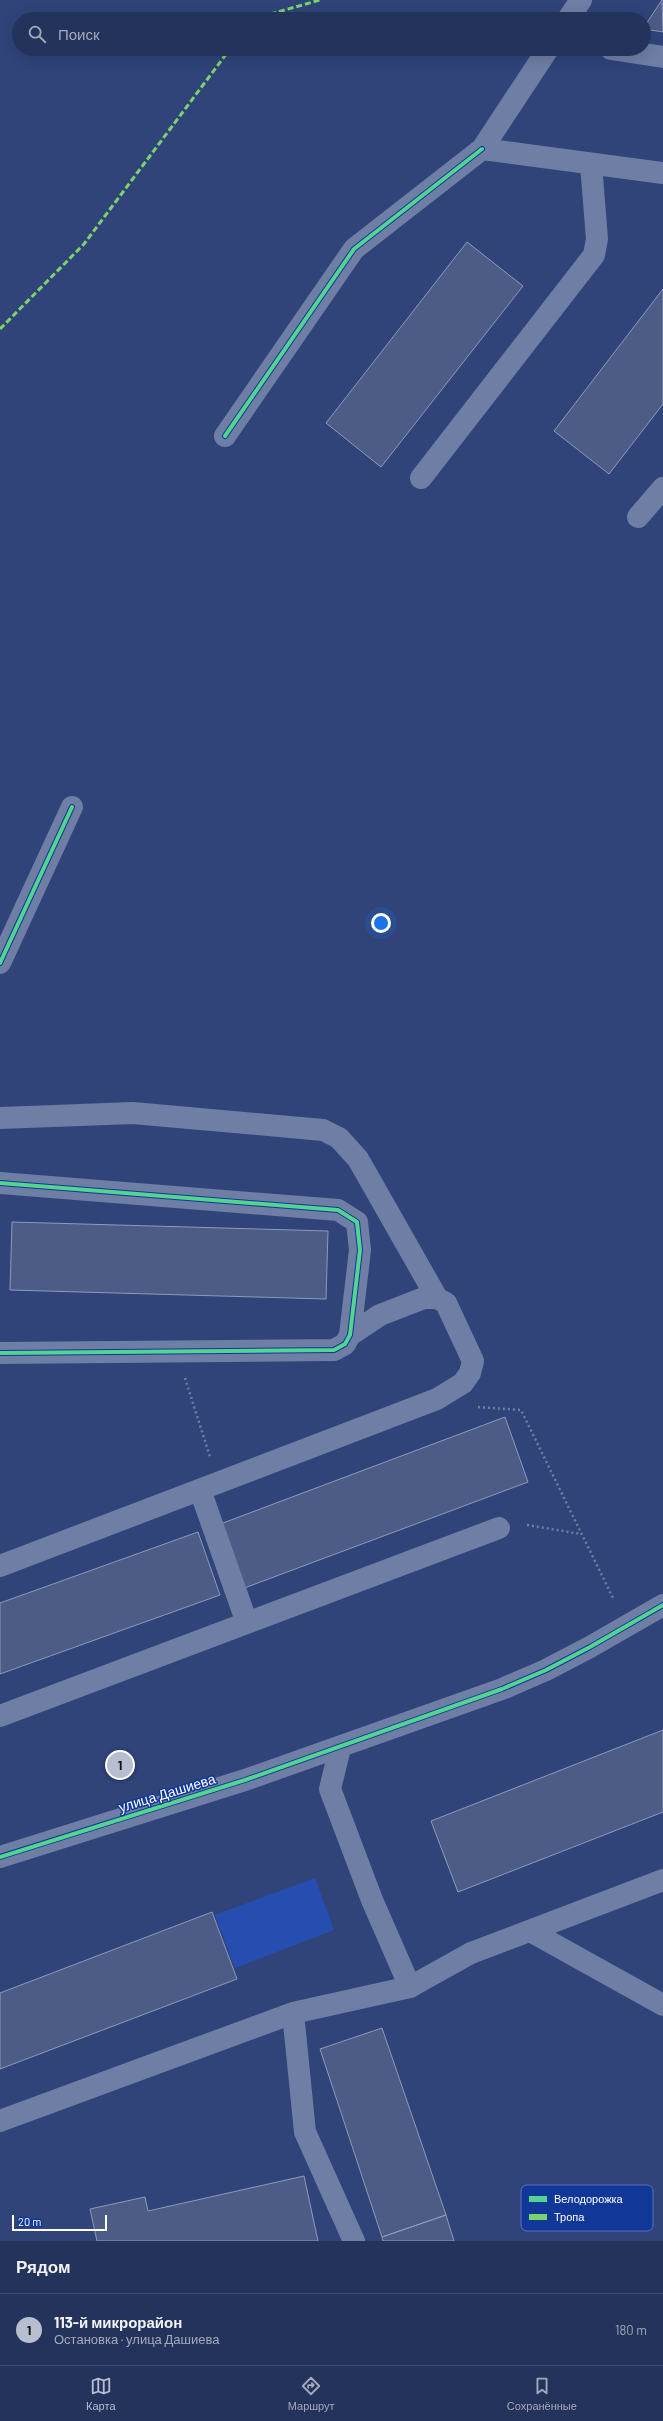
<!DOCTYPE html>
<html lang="ru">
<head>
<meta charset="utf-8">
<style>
	body { margin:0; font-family:Barlow,sans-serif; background:#303f65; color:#f1f3f6 }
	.scale { position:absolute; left:12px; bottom:10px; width:95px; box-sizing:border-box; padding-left:4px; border:2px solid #fff; border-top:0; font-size:11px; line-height:14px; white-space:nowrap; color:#fff; -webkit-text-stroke:3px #113799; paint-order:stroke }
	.you { position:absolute; left:381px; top:923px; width:14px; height:14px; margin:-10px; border:3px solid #fff; border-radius:50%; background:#1a73e8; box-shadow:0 0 0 6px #1a73e833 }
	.badge { display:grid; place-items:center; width:26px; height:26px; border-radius:50%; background:#b7bed0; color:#111; font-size:13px; font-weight:700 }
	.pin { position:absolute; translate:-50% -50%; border:2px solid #fff; box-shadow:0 1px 4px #0006 }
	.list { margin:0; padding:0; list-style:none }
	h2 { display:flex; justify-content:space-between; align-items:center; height:52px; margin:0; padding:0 16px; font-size:17px }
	h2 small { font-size:13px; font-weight:400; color:#a3aabb }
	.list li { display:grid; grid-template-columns:26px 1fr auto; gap:12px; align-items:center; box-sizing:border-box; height:72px; padding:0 16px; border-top:1px solid #414e72 }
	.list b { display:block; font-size:15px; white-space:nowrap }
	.list p { margin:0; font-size:13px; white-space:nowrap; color:#a3aabb }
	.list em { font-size:13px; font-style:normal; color:#a3aabb }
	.icon { flex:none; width:22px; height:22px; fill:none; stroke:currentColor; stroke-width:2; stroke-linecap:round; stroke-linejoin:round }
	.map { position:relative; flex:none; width:663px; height:2241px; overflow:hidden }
	.search { position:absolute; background:#24335c; box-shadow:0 4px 16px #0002; left:12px; right:12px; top:12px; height:44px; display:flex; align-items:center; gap:10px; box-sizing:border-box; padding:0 14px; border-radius:22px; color:#a3aabb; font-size:15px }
	.sheet { height:124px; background:#24335c }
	nav { display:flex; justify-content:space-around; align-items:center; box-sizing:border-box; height:56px; border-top:1px solid #414e72; background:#24335c; font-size:11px; color:#a3aabb }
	nav a { display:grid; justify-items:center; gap:2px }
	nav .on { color:#b7bed0 }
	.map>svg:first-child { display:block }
	.pitch { fill:#264eb0 }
	.building { fill:#4c5c87; stroke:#8f9aba }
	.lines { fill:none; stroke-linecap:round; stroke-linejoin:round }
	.path { stroke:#6f7ea5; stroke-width:2.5; stroke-dasharray:2 3; stroke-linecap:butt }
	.minor { stroke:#6f7ea5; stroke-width:22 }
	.quiet { stroke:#7cd36c; stroke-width:3; stroke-dasharray:6 3; stroke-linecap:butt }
	.cycleway-casing { stroke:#113799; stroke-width:6 }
	.cycleway { stroke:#53d58f; stroke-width:4 }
	.labels { text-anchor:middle; stroke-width:3; stroke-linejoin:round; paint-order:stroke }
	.street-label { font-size:14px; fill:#fff; stroke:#113799 }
	.key { fill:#113799; stroke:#5873b8; stroke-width:1 }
	.key-label { font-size:11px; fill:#fff }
</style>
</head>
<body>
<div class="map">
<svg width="663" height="2241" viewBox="0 0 663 2241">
	<rect width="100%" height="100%" fill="#30447a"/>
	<path class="pitch" d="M 315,1878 L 334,1930 L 235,1968 L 215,1915 Z"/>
	<path class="building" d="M 662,0 L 663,32 L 644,29 L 644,27 Z
		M 467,242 L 523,286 L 381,467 L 326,423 Z
		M 663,289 L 663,404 L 609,474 L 554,431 Z
		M 12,1222 L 328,1231 L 326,1299 L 10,1290 Z
		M 505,1417 L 528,1482 L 239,1590 L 215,1526 Z
		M 198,1532 L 220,1595 L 0,1674 L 0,1603 Z
		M 663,1730 L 663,1812 L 458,1892 L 431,1821 Z
		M 212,1912 L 237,1979 L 0,2069 L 0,1993 Z
		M 382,2028 L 446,2215 L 382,2237 L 320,2049 Z
		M 304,2176 L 318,2241 L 97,2241 L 90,2209 L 145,2197 L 148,2211 Z
		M 446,2215 L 454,2241 L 383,2241 L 382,2237 Z"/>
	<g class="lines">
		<path class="path" d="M 185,1378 L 210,1457
			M 478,1407 L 521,1410 L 614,1600
			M 527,1525 L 581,1534"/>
		<path class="minor" d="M 568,19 L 581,0
			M 548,49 L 482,149 L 663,173
			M 611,49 L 663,57
			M 225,436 L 354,249 L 482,149
			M 421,478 L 594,255 L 597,239 L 591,164
			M 638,517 L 663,488
			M 0,963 L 72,807
			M 0,1118 L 133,1113 L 323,1130 L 339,1138 L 358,1159 L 437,1298
			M 0,1183 L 338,1210 L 357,1222 L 360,1250 L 350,1335 L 345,1344 L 334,1350 L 0,1353
			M 200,1490 L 247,1623
			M 0,1566 L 437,1399 L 463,1383 L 470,1373 L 473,1361 L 446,1303 L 437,1298 L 424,1298 L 380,1315 L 350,1335
			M 0,1716 L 499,1528
			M 340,1748 L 330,1789 L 372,1900 L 410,1987 L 471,1953 L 663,1880
			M 0,1857 L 245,1780 L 502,1689 L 546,1670 L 590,1647 L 663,1605
			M 530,1931 L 663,2005
			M 0,2121 L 293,2013
			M 354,2241 L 305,2132 L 293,2013 L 410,1987"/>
		<path class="quiet" d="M 253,19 L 320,0
			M 0,329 L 84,244 L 230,49"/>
		<defs>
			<path id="cycleway" d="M 225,436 L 354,249 L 482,149
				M 0,963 L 72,807
				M 0,1183 L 338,1210 L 357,1222 L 360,1250 L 350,1335 L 345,1344 L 334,1350 L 0,1353
				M 0,1857 L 245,1780 L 502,1689 L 546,1670 L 590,1647 L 663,1605"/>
		</defs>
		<use href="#cycleway" class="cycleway-casing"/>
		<use href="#cycleway" class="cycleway"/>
	</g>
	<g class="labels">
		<g class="street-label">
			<text transform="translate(167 1793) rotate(-17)" y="5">улица Дашиева</text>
		</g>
	</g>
	<rect x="521" y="2185" width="132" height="46" rx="6" class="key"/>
	<rect x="529" y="2196" width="18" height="6" fill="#53d58f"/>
	<rect x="529" y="2214" width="18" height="6" fill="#7cd36c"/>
	<g class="key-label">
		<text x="554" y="2203">Велодорожка</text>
		<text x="554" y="2221">Тропа</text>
	</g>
</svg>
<div class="scale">20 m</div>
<div class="you"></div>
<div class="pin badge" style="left:120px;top:1765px">1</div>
<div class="search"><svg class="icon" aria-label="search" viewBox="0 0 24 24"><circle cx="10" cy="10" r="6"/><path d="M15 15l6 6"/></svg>Поиск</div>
</div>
<section class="sheet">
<h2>Рядом<small></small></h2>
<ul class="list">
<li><span class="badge">1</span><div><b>113-й микрорайон</b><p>Остановка · улица Дашиева</p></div><em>180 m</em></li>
</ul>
</section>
<nav>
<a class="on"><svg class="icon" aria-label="map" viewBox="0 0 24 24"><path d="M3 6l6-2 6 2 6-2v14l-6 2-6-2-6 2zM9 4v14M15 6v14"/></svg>Карта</a>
<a><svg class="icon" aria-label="directions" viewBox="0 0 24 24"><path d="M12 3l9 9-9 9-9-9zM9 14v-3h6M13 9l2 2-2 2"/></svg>Маршрут</a>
<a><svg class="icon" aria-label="saved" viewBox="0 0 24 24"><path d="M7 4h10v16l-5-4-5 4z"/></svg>Сохранённые</a>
</nav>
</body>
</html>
